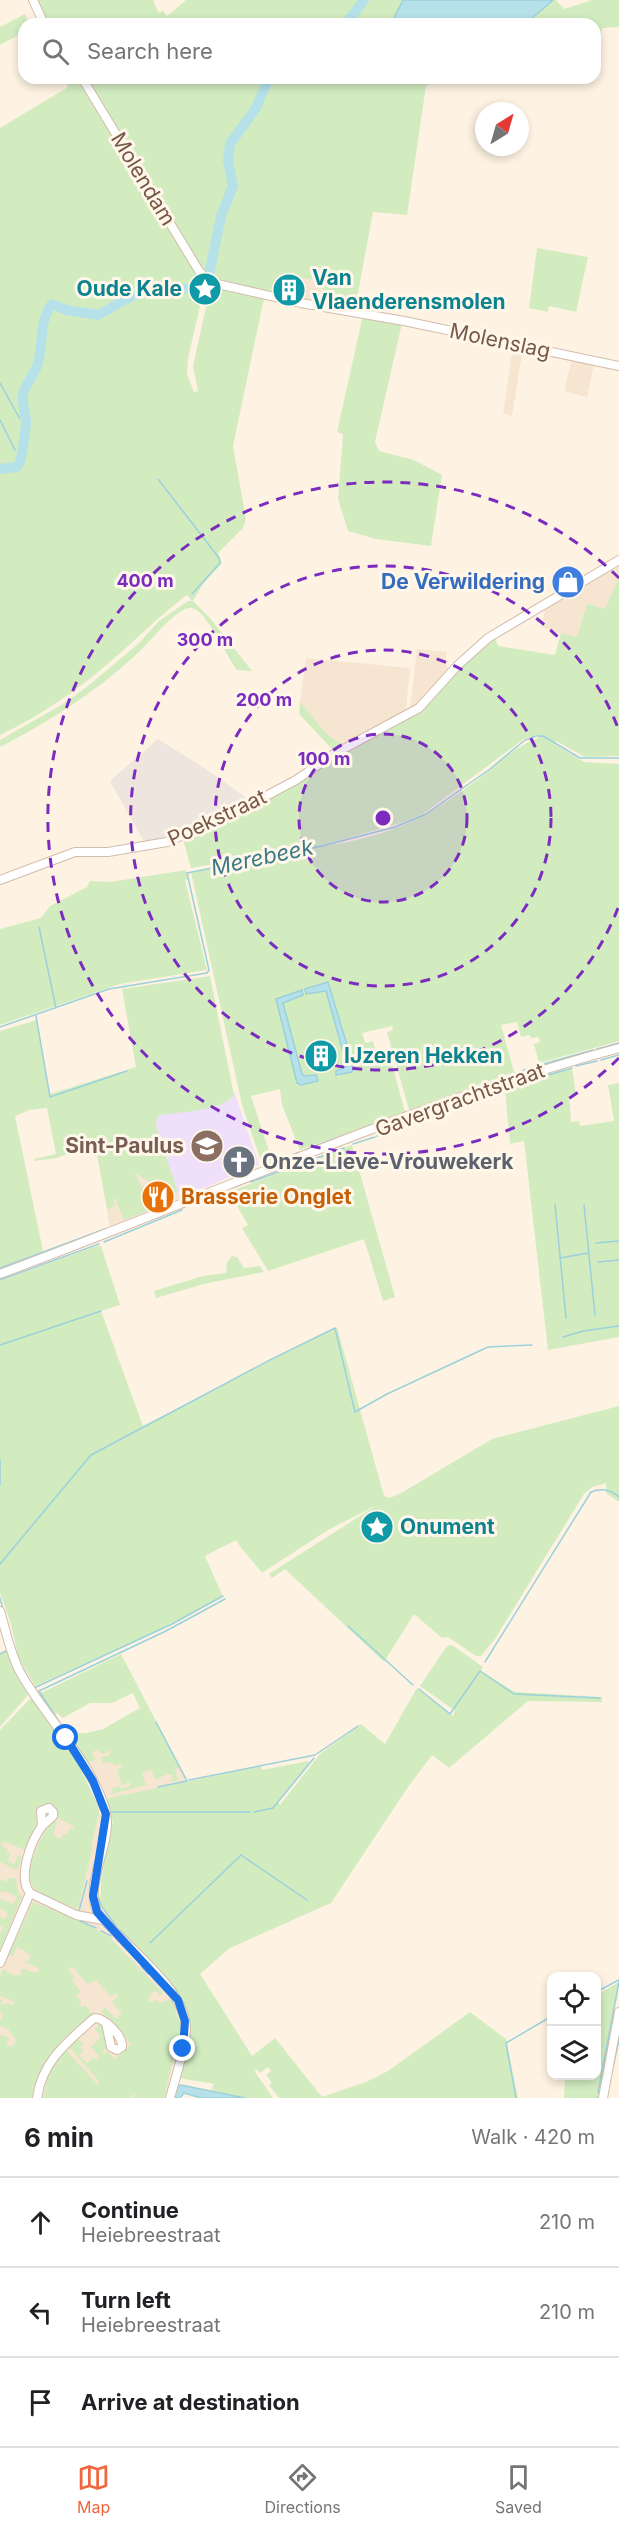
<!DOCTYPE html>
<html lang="en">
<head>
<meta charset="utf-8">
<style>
	body { margin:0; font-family:Inter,sans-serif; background:#f6f6f6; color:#202124 }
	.controls { position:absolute; right:18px; bottom:18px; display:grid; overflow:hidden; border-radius:12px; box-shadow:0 3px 9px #0003 }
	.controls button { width:54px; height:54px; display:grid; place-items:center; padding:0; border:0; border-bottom:2px solid #e0e0e0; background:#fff; color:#202124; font:30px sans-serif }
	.compass { position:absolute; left:475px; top:102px; width:54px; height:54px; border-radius:50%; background:#fff; box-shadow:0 3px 9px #0003; rotate:37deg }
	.stop { position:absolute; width:18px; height:18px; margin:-14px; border:4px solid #1a73e8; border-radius:50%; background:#fff }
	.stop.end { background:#1a73e8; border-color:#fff; box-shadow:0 2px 6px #0008 }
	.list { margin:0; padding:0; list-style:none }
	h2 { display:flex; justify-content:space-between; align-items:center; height:78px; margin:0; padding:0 24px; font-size:26px }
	h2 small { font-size:20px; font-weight:400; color:#757577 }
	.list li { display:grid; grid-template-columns:39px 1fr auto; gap:18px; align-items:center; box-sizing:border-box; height:90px; padding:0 24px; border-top:2px solid #e0e0e0 }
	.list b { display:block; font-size:22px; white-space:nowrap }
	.list p { margin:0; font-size:20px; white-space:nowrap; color:#757577 }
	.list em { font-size:20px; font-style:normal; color:#757577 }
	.icon { flex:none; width:33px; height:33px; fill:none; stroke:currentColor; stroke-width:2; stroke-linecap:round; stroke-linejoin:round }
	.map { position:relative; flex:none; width:619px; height:2098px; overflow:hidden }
	.search { position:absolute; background:#fff; box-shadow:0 3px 9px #0003; left:18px; right:18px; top:18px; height:66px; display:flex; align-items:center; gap:15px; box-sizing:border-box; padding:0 21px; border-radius:18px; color:#757577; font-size:22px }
	.sheet { height:348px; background:#fff }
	nav { display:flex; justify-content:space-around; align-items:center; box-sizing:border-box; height:84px; border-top:2px solid #e0e0e0; background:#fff; font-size:16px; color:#757577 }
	nav a { display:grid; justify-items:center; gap:3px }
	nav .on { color:#f0663f }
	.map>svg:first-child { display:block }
	.residential { fill:#f6e5d0 }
	.industrial { fill:#ede5de }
	.education { fill:#f0dffa }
	.green { fill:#d2ecc0; fill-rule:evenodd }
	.water { fill:#b6e1e9; stroke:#9bd1db; stroke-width:1.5 }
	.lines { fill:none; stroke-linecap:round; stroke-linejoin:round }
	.stream { stroke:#9bd1db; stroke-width:1.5 }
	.river { stroke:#b6e1e9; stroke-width:10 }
	.minor-casing { stroke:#d2bcab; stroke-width:10 }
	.minor { stroke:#fff; stroke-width:8 }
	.route { stroke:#1a73e8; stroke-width:8 }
	.ring { fill:none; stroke:#7b2cbf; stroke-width:3; stroke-dasharray:10 8 }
	.labels { text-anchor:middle; stroke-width:6; stroke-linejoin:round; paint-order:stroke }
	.street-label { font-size:21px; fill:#785847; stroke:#fff7ea }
	.culture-label { font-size:21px; font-weight:bold; fill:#0d838f; stroke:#fff7ea; text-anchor:start }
	.shop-label { font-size:21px; font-weight:bold; fill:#366cbe; stroke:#fff7ea; text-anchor:end }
	.education-label { font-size:21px; font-weight:bold; fill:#785e54; stroke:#fff7ea; text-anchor:end }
	.worship-label { font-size:21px; font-weight:bold; fill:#5b616d; stroke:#fff7ea; text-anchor:start }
	.food-label { font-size:21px; font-weight:bold; fill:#c56008; stroke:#fff7ea; text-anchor:start }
	.water-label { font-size:22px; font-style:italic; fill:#3c7986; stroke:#fff7ea }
	.centre { fill:#7b2cbf; stroke:#fff7ea; stroke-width:3 }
	.ring-label { font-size:18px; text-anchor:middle; font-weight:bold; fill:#7b2cbf; stroke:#fff7ea; stroke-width:6; stroke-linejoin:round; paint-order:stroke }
</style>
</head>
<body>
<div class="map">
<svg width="619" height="2098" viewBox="0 0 619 2098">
	<rect width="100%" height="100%" fill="#fef3e2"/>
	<path class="residential" d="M 282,274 L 324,282 L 320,304 L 275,295 Z
		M 513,346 L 523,348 L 512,416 L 503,414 Z
		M 572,359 L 594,364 L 587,397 L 564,391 Z
		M 619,563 L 619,577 L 605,610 L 576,638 L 541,627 L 546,606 Z
		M 417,649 L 447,652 L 445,663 L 450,671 L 427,696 L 410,708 L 341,744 L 328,735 L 300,702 L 306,658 L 410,668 L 406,710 L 410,708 Z
		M 95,1143 L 159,1178 L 171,1173 L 180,1198 L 110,1227 Z
		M 156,1723 L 188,1782 L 109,1798 L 106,1801 L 81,1755 Z
		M 37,1760 L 98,1806 L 103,1824 L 92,1877 L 90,1909 L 95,1921 L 168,1993 L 182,2018 L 182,2030 L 165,2098 L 0,2098 L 0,1848 Z"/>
	<path class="industrial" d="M 158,739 L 203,767 L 251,801 L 158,842 L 146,845 L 110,781 Z"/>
	<path class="education" d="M 234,1091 L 259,1165 L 180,1198 L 156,1126 L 157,1118 L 160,1115 L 217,1106 L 231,1099 Z"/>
	<path class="green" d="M 35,0 L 153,0 L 159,13 L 163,10 L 167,16 L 186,0 L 360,0 L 342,24 L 46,24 Z
		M 367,0 L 403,0 L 391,24 L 349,24 Z
		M 553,0 L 556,0 L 564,9 L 592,0 L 619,0 L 619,27 L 602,28 L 601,35 L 595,42 L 595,24 L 531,24 L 531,19 Z
		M 25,14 L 29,24 L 24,24 L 24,32 L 0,45 L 0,27 Z
		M 64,78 L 76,78 L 83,86 L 201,279 L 193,286 L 166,285 L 131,294 L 98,312 L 90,313 L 57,303 L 54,306 L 83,315 L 101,317 L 120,302 L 132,297 L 140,297 L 177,288 L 200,288 L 203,293 L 188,358 L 187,374 L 194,392 L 198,391 L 193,366 L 210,289 L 212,286 L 264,298 L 233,446 L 246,519 L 243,528 L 218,553 L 222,563 L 203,584 L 193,601 L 210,618 L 252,671 L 237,670 C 227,658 208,612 192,608 C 178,606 153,638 143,648 C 102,688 51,721 0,747 L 0,740 L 63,704 L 88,686 L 138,644 L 159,621 L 188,601 L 192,601 L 187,595 C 160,615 137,639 111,661 C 78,690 40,716 0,735 L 0,128 L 68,87 Z
		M 84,78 L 445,78 L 426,86 L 407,215 L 373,212 L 355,309 L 320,304 L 324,282 L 282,274 L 275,295 L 212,279 L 223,217 L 230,197 L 226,197 L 217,222 L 210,262 L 204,274 Z
		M 537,248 L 588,257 L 576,312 L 549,306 L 548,312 L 529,308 Z
		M 363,315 L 402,323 L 375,442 L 379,451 L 414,460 L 442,475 L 431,546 L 376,539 L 348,531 L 338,499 L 343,434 L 337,432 Z
		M 619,577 L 619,756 L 585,757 L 556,741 L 554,744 L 584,762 L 619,764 L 619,1041 L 539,1063 L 534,1044 L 540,1042 L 539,1037 L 531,1038 L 530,1035 L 521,1037 L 517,1022 L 501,1025 L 514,1072 L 409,1110 L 387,1032 L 393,1030 L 392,1026 L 362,1033 L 365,1043 L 373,1041 L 376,1052 L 388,1049 L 405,1112 L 350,1132 L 350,1136 L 337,1140 L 336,1137 L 300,1150 L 282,1105 L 280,1089 L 251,1096 L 272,1160 L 262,1164 L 242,1105 L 191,872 L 305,849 L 191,868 L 183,839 L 234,817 L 294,784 L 337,755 L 401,721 L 495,638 L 498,646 L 555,655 L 561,633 L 577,637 L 587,604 L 605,609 ZM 538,735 L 538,738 C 513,747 494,768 473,783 C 421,822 381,839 316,847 L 404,822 L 423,814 L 525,738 ZM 329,982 L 352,1072 L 337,1076 L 336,1071 L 347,1066 L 326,991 L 307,994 L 305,989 ZM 301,990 L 303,995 L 283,1003 L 302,1074 L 304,1077 L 316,1075 L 318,1081 L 297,1083 L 276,999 Z
		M 300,702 L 328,735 L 341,744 L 333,750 L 299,714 Z
		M 186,870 L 188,879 L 185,880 L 207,970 L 120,984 L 0,1025 L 0,929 L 41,918 L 50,906 L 87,887 L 90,881 L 110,882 Z
		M 210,976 L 234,1095 C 224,1111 179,1112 160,1115 L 157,1118 L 156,1126 L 178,1192 L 167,1197 L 159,1178 L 150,1182 L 135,1173 L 152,1209 L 124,1220 L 115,1198 L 113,1199 L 115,1206 L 107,1209 L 95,1143 L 57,1158 L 34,1161 L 34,1159 L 56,1154 L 47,1108 L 29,1110 L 15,1116 L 43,1251 L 0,1268 L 0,1031 L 37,1020 L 50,1094 L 136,1067 L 122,989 Z
		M 572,1068 L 576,1094 L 569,1095 L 571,1122 L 579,1121 L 580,1126 L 614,1121 L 608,1085 L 619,1083 L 619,1337 L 548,1350 L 524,1141 L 510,1144 L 505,1088 L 534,1077 Z
		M 352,1145 L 395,1297 L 383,1301 L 364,1239 L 268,1271 L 242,1228 L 248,1225 L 229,1192 Z
		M 97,1246 L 101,1246 L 120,1305 L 101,1311 L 143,1426 L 337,1327 L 384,1496 L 390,1498 L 403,1492 L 492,1439 L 619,1406 L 619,1502 L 606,1493 L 606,1483 L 592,1487 L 584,1494 L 495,1639 L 481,1656 L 476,1656 L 448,1637 L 442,1638 L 414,1614 L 384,1662 L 285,1569 L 272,1578 L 269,1574 L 377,1505 L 328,1530 L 262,1573 C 254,1562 243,1552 236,1540 L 205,1556 L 223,1597 L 150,1634 L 35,1686 L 19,1659 L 10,1621 L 0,1593 L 0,1281 Z
		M 232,1256 L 237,1257 L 244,1268 L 260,1266 L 264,1272 L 204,1284 L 156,1298 L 154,1291 L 203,1276 L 226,1273 L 227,1262 Z
		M 452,1645 L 483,1667 L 481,1671 L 515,1692 L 602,1697 L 602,1702 L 528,1701 L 449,1768 L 432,1755 L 408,1787 L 331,1903 L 230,1948 L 200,1974 L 252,2056 L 275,2038 L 322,2097 L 366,2082 L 388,2071 L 470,2012 L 506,2039 L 518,2098 L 279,2098 L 269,2085 L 272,2083 L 266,2075 L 271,2071 L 268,2067 L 260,2073 L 256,2069 L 255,2072 L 273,2098 L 245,2098 L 211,2090 L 214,2084 L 179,2078 L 190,2029 L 183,2000 L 109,1919 L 100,1902 L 101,1882 L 109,1832 L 113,1822 L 106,1801 L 109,1798 L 261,1766 L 262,1770 L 308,1761 L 309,1763 L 278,1802 L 280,1805 L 320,1754 L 361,1724 L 385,1744 L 417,1688 L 453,1716 L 455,1711 L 420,1686 L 447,1646 Z
		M 7,1650 L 16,1675 L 28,1695 L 0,1727 L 0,1653 Z
		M 121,1654 L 180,1767 L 175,1769 L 178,1780 L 169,1782 L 173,1778 L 172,1775 L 168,1774 L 155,1780 L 151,1769 L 142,1773 L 146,1785 L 108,1795 L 113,1792 L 112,1788 L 120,1786 L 121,1789 L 131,1786 L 130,1782 L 122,1785 L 117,1769 L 122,1767 L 121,1764 L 116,1766 L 110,1762 L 104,1764 L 100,1757 L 108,1756 L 112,1750 L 102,1754 L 97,1750 L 92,1752 L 95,1760 L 87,1763 L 70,1734 L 86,1733 L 103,1729 L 140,1708 L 133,1693 L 112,1703 L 90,1703 L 63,1718 L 57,1713 L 54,1715 L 39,1694 Z
		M 31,1698 L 76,1759 L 98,1806 L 99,1814 L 91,1845 L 93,1846 L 78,1909 C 47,1896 16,1894 35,1852 C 41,1840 44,1830 54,1821 L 57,1822 L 53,1835 L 61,1839 L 63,1834 L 66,1835 L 70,1828 L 73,1829 L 74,1826 L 57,1818 L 57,1810 L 51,1804 L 43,1804 L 38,1808 L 36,1825 L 25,1850 L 3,1841 L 1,1846 L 8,1849 L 7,1853 L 10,1854 L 8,1861 L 14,1864 L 18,1855 L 22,1857 L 17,1870 L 0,1862 L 0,1730 Z
		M 8,1878 L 16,1878 L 18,1893 L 22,1896 L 0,1950 L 0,1934 L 3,1927 L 0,1926 L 0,1917 L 5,1920 L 8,1913 L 0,1908 L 0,1899 L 13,1904 L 17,1897 L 5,1891 L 0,1892 L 0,1879 L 7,1882 Z
		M 33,1902 L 78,1920 L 109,1937 L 163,1993 L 160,1995 L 155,1990 L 148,1997 L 149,2002 L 157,2000 L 159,2003 L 171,1999 L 181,2026 L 164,2098 L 134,2098 L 135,2094 L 133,2094 L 131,2098 L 81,2098 L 79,2096 L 78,2098 L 68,2098 L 66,2095 L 67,2098 L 43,2098 L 48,2075 L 66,2050 L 98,2085 L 99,2081 L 69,2047 L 78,2039 L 83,2044 L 80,2047 L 83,2051 L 79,2055 L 87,2063 L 94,2057 L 97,2060 L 100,2057 L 91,2047 L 99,2039 L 100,2035 L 95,2029 L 98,2026 L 98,2023 L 104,2027 L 107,2047 L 102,2052 L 104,2054 L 107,2051 L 115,2059 L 131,2044 L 108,2017 L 101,2013 L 105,2007 L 116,2019 L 122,2013 L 112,2002 L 118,1995 L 115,1993 L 111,1997 L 96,1980 L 88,1984 L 89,1986 L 72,1966 L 68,1970 L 75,1977 L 72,1981 L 81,1992 L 76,1996 L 81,2002 L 79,2004 L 82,2007 L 85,2005 L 92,2014 C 64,2038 38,2059 32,2098 L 0,2098 L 0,2038 L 1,2035 L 9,2038 L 6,2044 L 12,2047 L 16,2040 L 8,2029 L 0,2026 L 0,2020 L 4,2014 L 0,2012 L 0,1999 L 2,2000 L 1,2004 L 4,2005 L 6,2003 L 13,2005 L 15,2002 L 0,1996 L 0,1976 L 3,1969 L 15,1976 L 16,1974 L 20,1976 L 22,1968 L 34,1973 L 38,1972 L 39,1968 L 23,1961 L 29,1961 L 31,1955 L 17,1947 L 13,1956 L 9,1955 Z
		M 619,1982 L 598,2098 L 564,2098 L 565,2076 L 596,2076 L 597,1995 Z"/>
	<path class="water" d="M 403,0 L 553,0 L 531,19 L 531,24 L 391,24 Z
		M 328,982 L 354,1068 L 352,1072 L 336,1075 L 336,1071 L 347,1066 L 326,991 L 306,994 L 305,989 Z
		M 302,990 L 303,995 L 283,1003 L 302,1074 L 304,1076 L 316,1075 L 318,1081 L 301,1085 L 297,1083 L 276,999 Z
		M 181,2085 L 245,2098 L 201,2098 L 184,2093 L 180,2098 L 174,2098 L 178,2086 Z"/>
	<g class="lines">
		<path class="stream" d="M 0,383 L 20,419
			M 0,420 L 15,450
			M 158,479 L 219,558 L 220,563 L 192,594
			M 39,927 L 56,1008
			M 36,1016 L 50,1097 L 127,1071
			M 0,1027 L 109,989 L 207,973 L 209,970 L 187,873 L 322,846 L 395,827 L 426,814 L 490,769 L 525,740 L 536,736 L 543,736 L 580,758 L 619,758
			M 597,1049 L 619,1043
			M 601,1060 L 619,1055
			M 536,1066 L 593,1050
			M 576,1066 L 597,1061
			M 519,1072 L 533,1067
			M 521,1083 L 572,1068
			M 443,1100 L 515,1073
			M 435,1114 L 502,1090
			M 350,1133 L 358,1131
			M 377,1136 L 428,1117
			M 353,1144 L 375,1137
			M 305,1150 L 336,1138
			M 265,1165 L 300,1152
			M 251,1182 L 344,1148
			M 555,1204 L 566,1318
			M 584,1205 L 595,1315
			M 104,1242 L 182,1210
			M 596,1243 L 619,1241
			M 560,1258 L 588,1253
			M 598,1262 L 619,1260
			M 0,1268 L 105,1229
			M 0,1280 L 99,1244
			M 563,1337 L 583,1331 L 619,1326
			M 0,1345 L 101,1311
			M 0,1460 L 0,1485
			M 0,1564 L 91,1455 L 270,1360 L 335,1328 L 355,1412 L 387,1394 L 488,1347 L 532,1345
			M 0,1598 L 3,1609
			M 348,1626 L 413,1685
			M 8,1628 L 14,1646
			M 0,1654 L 6,1651
			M 485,1662 L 591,1492 C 601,1488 611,1490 619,1497
			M 22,1667 L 34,1688 L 172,1624 L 223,1596
			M 419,1689 L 450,1714 L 480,1671 L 514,1694 L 600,1698
			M 156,1722 L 187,1781 L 158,1787
			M 63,1728 L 39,1691 L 166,1631 L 225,1599
			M 189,1780 L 315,1755 L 358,1726
			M 92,1786 L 100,1809
			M 110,1812 L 250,1812
			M 254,1812 L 273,1808 L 314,1758
			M 98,1889 L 102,1867
			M 98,1897 L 102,1907 L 116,1926
			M 79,1911 L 87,1881
			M 80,1921 L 96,1928
			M 120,1930 L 140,1951
			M 101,1931 L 111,1936
			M 116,1939 L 129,1952
			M 150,1943 L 241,1855 L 307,1900
			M 132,1955 L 137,1960
			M 141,1966 L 148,1974
			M 153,1978 L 167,1993
			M 170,1983 L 177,1991
			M 596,1992 L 619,1980
			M 613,2067 L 619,2040
			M 598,2093 L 619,1982
			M 516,2098 L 506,2043 L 552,2016
			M 597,2098 L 597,2097"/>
		<path class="river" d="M 346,24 L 364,0
			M 209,275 L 221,216 L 233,186 L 228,161 L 230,144 L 256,108 L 269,78
			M 0,469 L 17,467 C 23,459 25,434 26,423 C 26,414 22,405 23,395 C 25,384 33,377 37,366 C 44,346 38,322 52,304 L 66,310 L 98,315 L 132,296 L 166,288 L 197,289 L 204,283"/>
		<defs>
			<path id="minor" d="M 33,0 L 44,24
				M 82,78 L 199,271 L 209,282 L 301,303 L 404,321 L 619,366
				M 0,880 L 75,852 L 108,852 L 167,842 L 240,810 L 296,780 L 334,754 L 419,708 L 457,666 L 488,638 L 619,560
				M 0,1274 C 206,1198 407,1105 619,1048
				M 0,1611 C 6,1631 10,1653 20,1672 C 46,1719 88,1756 105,1808 C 115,1841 84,1878 97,1912 C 121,1944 188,1988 186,2031 C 184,2053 176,2076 170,2098
				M 30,1893 L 76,1915 L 103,1920
				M 0,1963 L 30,1893 C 17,1877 31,1841 42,1826 C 45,1823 49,1820 53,1816 L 53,1812 L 49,1808 L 41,1811 L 42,1826
				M 37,2098 C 42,2062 66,2043 92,2020 L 95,2018 C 106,2019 123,2036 122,2047 L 117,2050 L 111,2047 L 106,2023
				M 603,2098 L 619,2012"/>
		</defs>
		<use href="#minor" class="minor-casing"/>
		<use href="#minor" class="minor"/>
	</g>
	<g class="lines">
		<path class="route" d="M 66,1738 L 93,1781 L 106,1814 L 93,1896 L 97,1912 L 104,1920 L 178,2000 L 185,2021 L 183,2049"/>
	</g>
	<circle cx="383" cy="818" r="84" fill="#7b2cbf" fill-opacity=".12"/>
	<g class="ring">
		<circle cx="383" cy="818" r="84"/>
		<circle cx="383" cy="818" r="168"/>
		<path d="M618 908A252 252 0 1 1 618 728"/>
		<path d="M619 1058A336 336 0 1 1 619 578"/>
	</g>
	<defs>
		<symbol id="sight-disc" viewBox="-11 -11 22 22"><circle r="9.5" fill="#0f9aa8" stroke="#fff7ea"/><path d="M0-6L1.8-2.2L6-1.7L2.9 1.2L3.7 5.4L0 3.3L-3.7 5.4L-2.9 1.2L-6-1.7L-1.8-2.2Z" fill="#fff"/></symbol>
		<symbol id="building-disc" viewBox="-11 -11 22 22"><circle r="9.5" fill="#0f9aa8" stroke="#fff7ea"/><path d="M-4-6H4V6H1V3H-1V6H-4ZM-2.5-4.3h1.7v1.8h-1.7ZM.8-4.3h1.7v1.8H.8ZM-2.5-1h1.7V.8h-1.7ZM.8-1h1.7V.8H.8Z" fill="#fff"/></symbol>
		<symbol id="shop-disc" viewBox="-11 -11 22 22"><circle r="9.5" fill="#3f7fe0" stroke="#fff7ea"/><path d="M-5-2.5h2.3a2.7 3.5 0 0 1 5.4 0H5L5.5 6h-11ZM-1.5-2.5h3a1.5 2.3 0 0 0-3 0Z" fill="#fff"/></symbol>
		<symbol id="school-disc" viewBox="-11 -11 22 22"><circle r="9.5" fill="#8d6e63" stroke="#fff7ea"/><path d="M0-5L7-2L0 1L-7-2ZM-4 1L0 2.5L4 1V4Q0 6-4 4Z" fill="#fff"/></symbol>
		<symbol id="church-disc" viewBox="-11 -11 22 22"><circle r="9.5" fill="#6b7280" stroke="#fff7ea"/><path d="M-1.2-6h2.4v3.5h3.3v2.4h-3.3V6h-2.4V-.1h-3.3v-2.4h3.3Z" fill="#fff"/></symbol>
		<symbol id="restaurant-disc" viewBox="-11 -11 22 22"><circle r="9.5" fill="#e8710a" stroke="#fff7ea"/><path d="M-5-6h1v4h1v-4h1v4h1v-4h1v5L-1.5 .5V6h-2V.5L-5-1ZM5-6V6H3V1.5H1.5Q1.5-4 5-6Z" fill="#fff"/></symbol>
	</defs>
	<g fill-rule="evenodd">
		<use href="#sight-disc" x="186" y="270" width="38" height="38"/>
		<use href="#building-disc" x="270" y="271" width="38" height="38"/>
		<use href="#shop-disc" x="549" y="563" width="38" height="38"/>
		<use href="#building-disc" x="302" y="1037" width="38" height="38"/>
		<use href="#school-disc" x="188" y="1127" width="38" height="38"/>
		<use href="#church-disc" x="220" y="1143" width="38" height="38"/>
		<use href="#restaurant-disc" x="139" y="1178" width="38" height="38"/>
		<use href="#sight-disc" x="358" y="1508" width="38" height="38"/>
	</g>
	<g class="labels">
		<g class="street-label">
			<text transform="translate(143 179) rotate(59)" y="7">Molendam</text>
			<text transform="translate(500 341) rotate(12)" y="7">Molenslag</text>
			<text transform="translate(217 818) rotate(-25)" y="7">Poekstraat</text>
			<text transform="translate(460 1100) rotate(-20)" y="7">Gavergrachtstraat</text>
		</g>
		<g class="culture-label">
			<text x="312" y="285">Van<tspan x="312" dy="24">Vlaenderensmolen</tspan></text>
			<text x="182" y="296" text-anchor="end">Oude Kale</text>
			<text x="344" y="1063">IJzeren Hekken</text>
			<text x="400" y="1534">Onument</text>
		</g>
		<g class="shop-label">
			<text x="545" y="589">De Verwildering</text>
		</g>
		<g class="education-label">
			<text x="184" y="1153">Sint-Paulus</text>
		</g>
		<g class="worship-label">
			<text x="262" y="1169">Onze-Lieve-Vrouwekerk</text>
		</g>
		<g class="food-label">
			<text x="181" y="1204">Brasserie Onglet</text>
		</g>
		<g class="water-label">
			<text transform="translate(262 857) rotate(-12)" y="8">Merebeek</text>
		</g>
	</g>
	<circle cx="383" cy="818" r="9" class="centre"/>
	<g class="ring-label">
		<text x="145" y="587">400 m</text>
		<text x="205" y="646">300 m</text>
		<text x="264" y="706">200 m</text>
		<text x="324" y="765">100 m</text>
	</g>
</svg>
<div class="controls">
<button><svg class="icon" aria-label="locate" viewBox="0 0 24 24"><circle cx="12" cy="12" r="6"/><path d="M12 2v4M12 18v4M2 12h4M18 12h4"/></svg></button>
<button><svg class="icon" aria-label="layers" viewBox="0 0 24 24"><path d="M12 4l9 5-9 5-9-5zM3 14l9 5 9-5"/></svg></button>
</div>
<svg class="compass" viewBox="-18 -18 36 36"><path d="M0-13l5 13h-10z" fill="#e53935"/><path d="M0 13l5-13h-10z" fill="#757577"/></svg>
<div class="stop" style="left:66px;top:1738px"></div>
<div class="stop end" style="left:183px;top:2049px"></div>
<div class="search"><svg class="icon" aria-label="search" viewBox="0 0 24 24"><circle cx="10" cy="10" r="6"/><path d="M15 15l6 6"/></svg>Search here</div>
</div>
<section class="sheet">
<h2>6 min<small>Walk · 420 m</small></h2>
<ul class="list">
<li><svg class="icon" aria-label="ahead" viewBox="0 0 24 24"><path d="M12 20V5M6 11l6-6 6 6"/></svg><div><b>Continue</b><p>Heiebreestraat</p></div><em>210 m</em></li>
<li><svg class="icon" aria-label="left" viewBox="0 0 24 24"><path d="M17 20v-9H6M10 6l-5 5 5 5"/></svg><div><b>Turn left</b><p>Heiebreestraat</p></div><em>210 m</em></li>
<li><svg class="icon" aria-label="arrive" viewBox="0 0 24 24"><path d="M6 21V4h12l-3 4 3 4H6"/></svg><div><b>Arrive at destination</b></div></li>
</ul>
</section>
<nav>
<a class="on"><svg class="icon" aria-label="map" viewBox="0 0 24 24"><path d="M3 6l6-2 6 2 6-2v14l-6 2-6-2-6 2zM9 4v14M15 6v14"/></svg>Map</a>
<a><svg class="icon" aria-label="directions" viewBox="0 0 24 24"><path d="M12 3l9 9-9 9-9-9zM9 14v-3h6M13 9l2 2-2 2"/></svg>Directions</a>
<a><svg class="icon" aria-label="saved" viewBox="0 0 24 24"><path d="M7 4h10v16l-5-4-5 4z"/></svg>Saved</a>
</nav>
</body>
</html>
